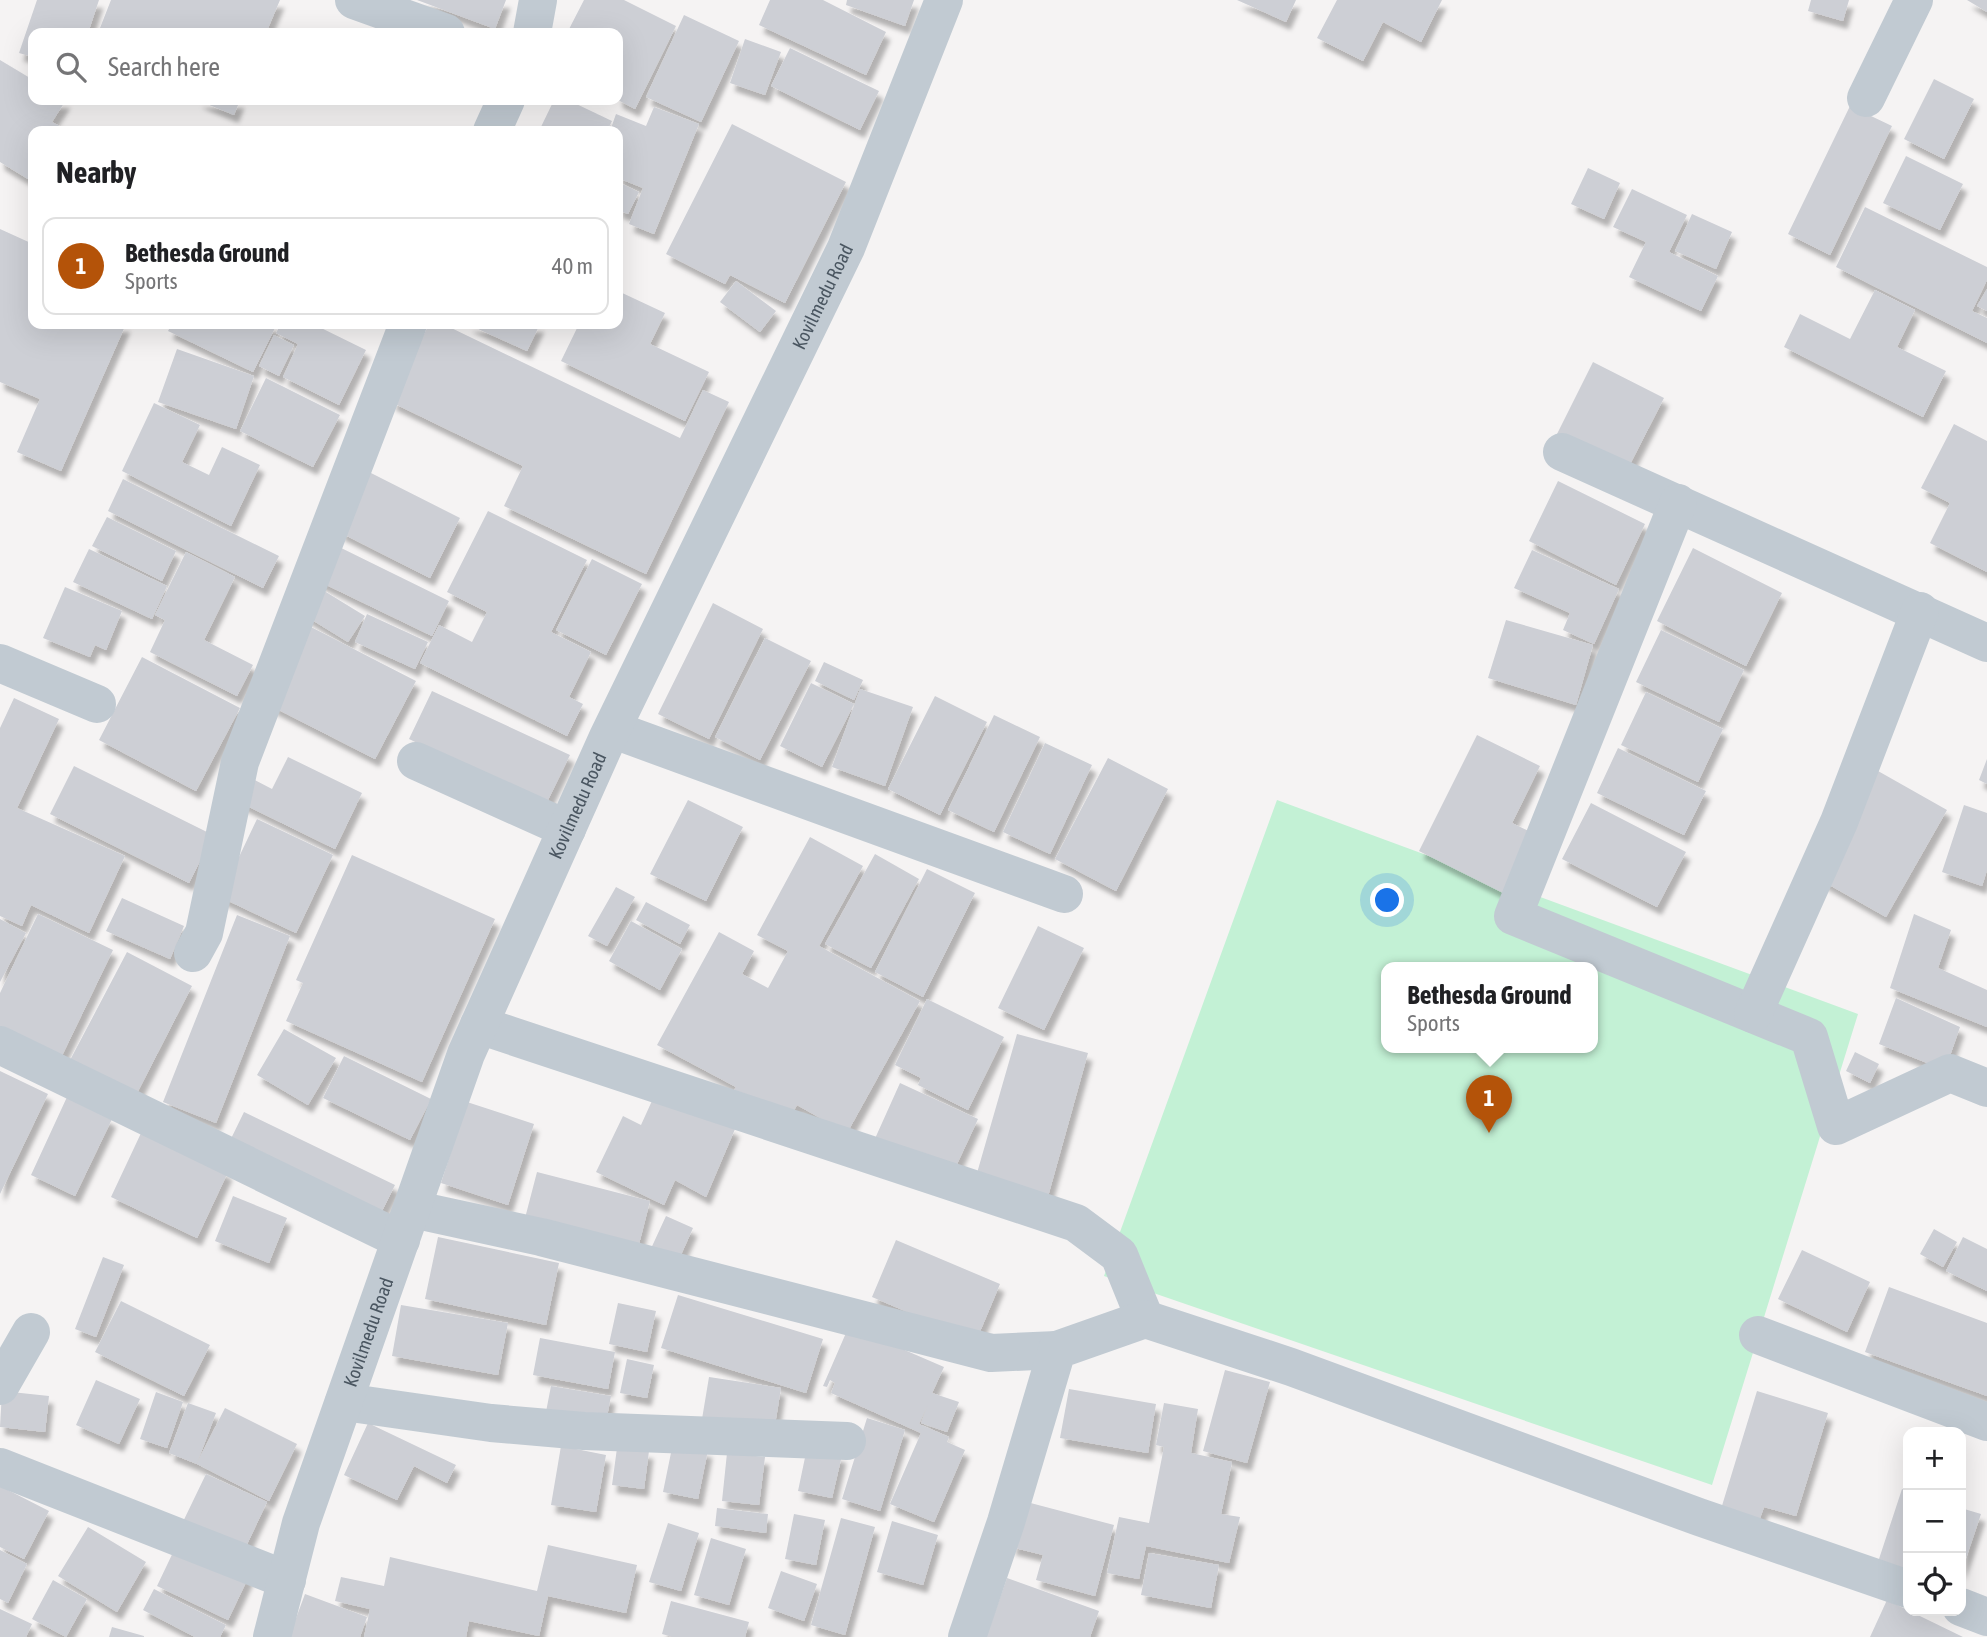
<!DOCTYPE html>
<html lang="en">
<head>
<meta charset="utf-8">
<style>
	body { margin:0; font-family:"Asap Condensed",sans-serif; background:#f6f6f6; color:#202124 }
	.controls { position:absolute; right:21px; bottom:21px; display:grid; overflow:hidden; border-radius:14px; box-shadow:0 7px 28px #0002 }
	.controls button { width:63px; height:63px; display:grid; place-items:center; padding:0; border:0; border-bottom:2px solid #e0e0e0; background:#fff; color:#202124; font:35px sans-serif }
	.you { position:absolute; left:1388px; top:901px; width:24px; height:24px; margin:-18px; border:5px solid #fff; border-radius:50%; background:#1a73e8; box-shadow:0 0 0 10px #1a73e833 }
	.badge { display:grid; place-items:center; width:46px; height:46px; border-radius:50%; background:#b45309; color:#fff; font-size:23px; font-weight:700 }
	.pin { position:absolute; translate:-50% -58px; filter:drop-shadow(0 2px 4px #0008) }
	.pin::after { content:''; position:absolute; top:37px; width:24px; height:21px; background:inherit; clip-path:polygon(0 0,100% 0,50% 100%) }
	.popup { position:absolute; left:1381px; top:962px; width:217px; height:91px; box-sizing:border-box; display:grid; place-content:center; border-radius:14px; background:#fff; filter:drop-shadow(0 2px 5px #0005); font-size:23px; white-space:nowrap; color:#757577 }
	.popup b { font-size:26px; color:#202124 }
	.popup::after { content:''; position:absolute; left:50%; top:100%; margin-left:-14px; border:14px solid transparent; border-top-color:#fff }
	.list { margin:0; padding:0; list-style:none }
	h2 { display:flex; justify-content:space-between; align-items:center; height:91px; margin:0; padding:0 28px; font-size:30px }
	h2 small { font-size:23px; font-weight:400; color:#757577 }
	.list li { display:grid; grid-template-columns:46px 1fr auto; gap:21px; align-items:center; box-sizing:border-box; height:98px; margin:0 14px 14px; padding:0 14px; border:2px solid #e0e0e0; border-radius:14px }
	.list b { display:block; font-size:26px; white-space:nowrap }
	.list p { margin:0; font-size:23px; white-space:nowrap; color:#757577 }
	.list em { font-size:23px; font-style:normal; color:#757577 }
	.icon { flex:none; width:38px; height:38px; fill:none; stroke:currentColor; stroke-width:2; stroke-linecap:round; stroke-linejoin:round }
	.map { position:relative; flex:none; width:1987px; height:1637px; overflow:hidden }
	.search { position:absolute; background:#fff; box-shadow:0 7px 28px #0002; left:28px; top:28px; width:595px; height:77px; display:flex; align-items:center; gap:18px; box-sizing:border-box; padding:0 24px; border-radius:14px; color:#757577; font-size:26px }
	.panel { position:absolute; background:#fff; box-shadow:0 7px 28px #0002; left:28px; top:126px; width:595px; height:203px; border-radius:14px }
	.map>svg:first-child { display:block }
	.green { fill:#c3f1d5; fill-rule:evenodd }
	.building { fill:#cdcfd5; filter:url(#shadow) }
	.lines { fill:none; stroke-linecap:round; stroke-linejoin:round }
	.minor { stroke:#c1cad2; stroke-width:38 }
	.labels { text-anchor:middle; stroke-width:5; stroke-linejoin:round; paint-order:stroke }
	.street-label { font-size:19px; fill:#4a5661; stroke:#fff }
</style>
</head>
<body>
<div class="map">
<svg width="1987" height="1637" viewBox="0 0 1987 1637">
	<defs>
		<filter id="shadow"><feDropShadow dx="4.5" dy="8" stdDeviation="2" flood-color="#0004"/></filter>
	</defs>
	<rect width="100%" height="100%" fill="#f5f3f3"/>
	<path class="green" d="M 1277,800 L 1858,1014 L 1712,1485 L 1104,1276 ZM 1386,967 L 1592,967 L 1592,1047 L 1386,1047 Z"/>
	<path class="building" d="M 37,0 L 99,0 L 88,33 L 33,33 L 33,57 L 19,53 Z
		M 111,0 L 280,0 L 266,33 L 98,33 Z
		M 417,0 L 506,0 L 495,29 Z
		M 584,0 L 624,0 L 676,26 L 635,109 L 618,100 L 618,33 L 567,33 Z
		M 770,0 L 823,0 L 886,32 L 866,75 L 759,25 Z
		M 847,0 L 914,0 L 905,26 L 846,5 Z
		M 1237,0 L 1296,0 L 1286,22 Z
		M 1337,0 L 1442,0 L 1421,42 L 1383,22 L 1363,61 L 1317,38 Z
		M 1811,0 L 1849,0 L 1843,21 L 1808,11 Z
		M 1967,0 L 1987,0 L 1987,12 Z
		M 684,15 L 739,41 L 701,122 L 646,97 Z
		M 745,39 L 781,52 L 765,95 L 730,83 Z
		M 790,48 L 879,91 L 860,130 L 771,86 Z
		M 0,60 L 30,78 L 33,72 L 33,100 L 66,100 L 52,122 L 69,131 L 33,131 L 33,182 L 0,162 Z
		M 1934,79 L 1974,99 L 1944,159 L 1904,139 Z
		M 197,100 L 240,100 L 234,115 Z
		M 554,100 L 568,100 L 612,121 L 607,131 L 539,131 Z
		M 1850,106 L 1892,126 L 1830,255 L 1788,234 Z
		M 654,107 L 699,124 L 654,234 L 629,224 L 643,188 L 618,178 L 618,131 L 610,131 L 616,114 L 646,126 Z
		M 732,124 L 846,182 L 785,303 L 730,275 L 725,284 L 666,254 Z
		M 1906,156 L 1963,184 L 1940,230 L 1883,203 Z
		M 1588,168 L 1620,183 L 1604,219 L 1571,204 Z
		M 618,182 L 639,192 L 628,214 L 618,210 Z
		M 1632,189 L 1687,215 L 1669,252 L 1718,276 L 1701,311 L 1629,277 L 1646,242 L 1613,227 Z
		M 1865,207 L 1987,267 L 1987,280 L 1972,311 L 1987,318 L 1987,343 L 1836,267 Z
		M 1692,214 L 1732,232 L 1716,269 L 1675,251 Z
		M 0,229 L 33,244 L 33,324 L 126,324 L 61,471 L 17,452 L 40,399 L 0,382 Z
		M 736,281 L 776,311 L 760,332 L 720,302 Z
		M 1987,289 L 1987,311 L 1977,306 Z
		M 1875,290 L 1915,310 L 1897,347 L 1946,371 L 1923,417 L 1784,347 L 1800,314 L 1850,339 Z
		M 618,291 L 665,313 L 650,344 L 709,372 L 685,421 L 561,361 L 579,324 L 618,324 Z
		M 172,324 L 277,324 L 253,372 L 168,331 Z
		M 281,324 L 313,324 L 366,350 L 339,405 L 283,377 L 298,344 L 276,333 Z
		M 429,324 L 443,324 L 680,438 L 703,390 L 729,402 L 646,574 L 504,506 L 523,466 L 391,402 Z
		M 467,324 L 540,324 L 527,351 Z
		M 274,335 L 294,345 L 279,376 L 259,366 Z
		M 177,349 L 254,376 L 236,429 L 158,402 Z
		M 1593,362 L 1664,398 L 1625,474 L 1555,438 Z
		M 266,378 L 340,415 L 313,467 L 240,431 Z
		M 154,403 L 200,425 L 182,462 L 209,475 L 222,447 L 260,465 L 231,526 L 122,471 Z
		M 1954,424 L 1987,441 L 1987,572 L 1930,543 L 1950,503 L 1921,488 Z
		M 369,472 L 460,518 L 430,578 L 339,532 Z
		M 123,479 L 279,556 L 263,588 L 108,511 Z
		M 1558,481 L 1645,524 L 1616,585 L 1529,541 Z
		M 488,511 L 587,560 L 551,632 L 591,652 L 569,697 L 583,704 L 567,736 L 420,663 L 439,625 L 472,642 L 487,612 L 447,592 Z
		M 107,517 L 176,551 L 162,581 L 92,546 Z
		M 331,543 L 449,601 L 432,636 L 314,579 Z
		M 1693,548 L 1782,593 L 1746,666 L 1657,621 Z
		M 89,549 L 167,586 L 152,619 L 73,582 Z
		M 1532,550 L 1619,589 L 1594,644 L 1563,630 L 1570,613 L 1514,588 Z
		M 186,552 L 235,577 L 204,640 L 253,665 L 237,696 L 150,652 L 165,620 L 155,615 Z
		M 592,559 L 642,584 L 606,655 L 556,630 Z
		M 65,587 L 122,611 L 106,650 L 95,645 L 90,657 L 43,638 Z
		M 321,589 L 365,616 L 348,642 L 304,615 Z
		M 713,603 L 763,629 L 709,739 L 658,714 Z
		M 367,614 L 428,642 L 415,669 L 355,642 Z
		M 1506,620 L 1593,645 L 1576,705 L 1488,678 Z
		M 311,627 L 416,681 L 375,759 L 271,706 Z
		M 1661,630 L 1744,670 L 1719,722 L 1636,682 Z
		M 765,638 L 811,661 L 760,760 L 715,737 Z
		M 142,657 L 240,708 L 196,791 L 99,740 Z
		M 824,662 L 863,680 L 854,700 L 815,681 Z
		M 811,683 L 854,704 L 822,767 L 780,746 Z
		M 860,689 L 913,707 L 885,786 L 832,767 Z
		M 432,691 L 570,755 L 546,804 L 409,739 Z
		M 1646,692 L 1723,729 L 1698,782 L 1621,745 Z
		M 935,696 L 987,722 L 940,815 L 888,789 Z
		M 14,698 L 59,719 L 17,808 L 125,856 L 89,933 L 31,905 L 22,926 L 0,916 L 0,728 Z
		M 994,715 L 1040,737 L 994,832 L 948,810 Z
		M 1477,735 L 1540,766 L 1512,823 L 1537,835 L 1507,895 L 1419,851 Z
		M 1045,743 L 1092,765 L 1050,854 L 1003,832 Z
		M 1618,748 L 1706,791 L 1684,835 L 1597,793 Z
		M 288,757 L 362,793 L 335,849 L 235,800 L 247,776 L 272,789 Z
		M 1108,758 L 1168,789 L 1116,891 L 1055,859 Z
		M 1987,759 L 1987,784 L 1979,780 Z
		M 74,766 L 213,835 L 189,883 L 50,814 Z
		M 1878,771 L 1947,810 L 1886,917 L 1817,878 Z
		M 688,800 L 743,827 L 706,901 L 650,874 Z
		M 1591,803 L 1686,852 L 1657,907 L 1562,859 Z
		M 1964,805 L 1987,813 L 1987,870 L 1982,886 L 1942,872 Z
		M 257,819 L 333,855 L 296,933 L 220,897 Z
		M 810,837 L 863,866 L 819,946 L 920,1001 L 847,1133 L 797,1105 L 786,1124 L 732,1094 L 736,1087 L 657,1045 L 719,932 L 754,951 L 742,974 L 768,988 L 788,951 L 757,935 Z
		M 875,854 L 919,879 L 871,968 L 825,944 Z
		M 352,855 L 495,919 L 422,1082 L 286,1021 L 303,983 L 296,980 Z
		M 927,869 L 975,893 L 923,997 L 875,972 Z
		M 616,887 L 635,897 L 607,946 L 588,936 Z
		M 122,898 L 184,926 L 170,959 L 106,931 Z
		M 646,902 L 690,925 L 680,944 L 636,920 Z
		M 38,914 L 113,950 L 56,1068 L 0,1040 L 0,993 Z
		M 1914,914 L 1951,930 L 1938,968 L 1987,990 L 1987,1027 L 1890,988 Z
		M 237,915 L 290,936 L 216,1123 L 163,1102 Z
		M 0,919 L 26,933 L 0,982 Z
		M 631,921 L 682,949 L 660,990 L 609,961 Z
		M 1038,926 L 1084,948 L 1044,1030 L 998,1008 Z
		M 127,952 L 192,986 L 134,1099 L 68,1064 Z
		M 1896,998 L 1960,1027 L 1945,1070 L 1879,1044 Z
		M 927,999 L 1004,1037 L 968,1110 L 918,1085 L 921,1078 L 895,1065 Z
		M 284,1029 L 336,1058 L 308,1105 L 257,1075 Z
		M 1017,1034 L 1088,1053 L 1047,1200 L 975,1180 Z
		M 1855,1052 L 1879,1064 L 1870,1083 L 1846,1071 Z
		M 344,1056 L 431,1099 L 410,1140 L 323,1098 Z
		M 0,1071 L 48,1094 L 0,1194 Z
		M 900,1083 L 978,1119 L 950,1179 L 873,1143 Z
		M 656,1092 L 735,1129 L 706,1197 L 675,1180 L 664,1205 L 596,1172 L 623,1116 L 641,1125 Z
		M 67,1097 L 112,1119 L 75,1196 L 31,1175 Z
		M 467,1102 L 534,1124 L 508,1205 L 441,1183 Z
		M 244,1112 L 395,1185 L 376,1223 L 225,1151 Z
		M 142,1131 L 228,1172 L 197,1238 L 111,1197 Z
		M 537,1172 L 650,1201 L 637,1252 L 524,1222 Z
		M 233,1196 L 287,1218 L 269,1263 L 215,1241 Z
		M 666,1216 L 693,1228 L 675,1268 L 648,1255 Z
		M 1934,1229 L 1957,1242 L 1943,1267 L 1920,1254 Z
		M 438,1237 L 559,1263 L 546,1325 L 425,1299 Z
		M 1963,1237 L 1987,1249 L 1987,1291 L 1946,1271 Z
		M 896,1240 L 1000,1284 L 976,1341 L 872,1297 Z
		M 1802,1250 L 1870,1282 L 1847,1332 L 1778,1299 Z
		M 103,1257 L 124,1265 L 96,1337 L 75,1329 Z
		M 1889,1287 L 1987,1323 L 1987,1396 L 1865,1352 Z
		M 678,1295 L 823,1339 L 806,1393 L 661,1348 Z
		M 121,1301 L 210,1345 L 184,1396 L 95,1352 Z
		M 618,1303 L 656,1311 L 647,1352 L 609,1344 Z
		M 401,1305 L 508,1323 L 498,1375 L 392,1356 Z
		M 849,1326 L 944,1367 L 932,1393 L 959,1402 L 947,1432 L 921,1423 L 928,1404 L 919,1424 L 949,1437 L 947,1442 L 965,1450 L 934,1522 L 890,1504 L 921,1433 L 831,1393 L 835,1383 L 830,1380 L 827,1387 L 823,1386 Z
		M 540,1338 L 615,1352 L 608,1389 L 533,1375 Z
		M 627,1359 L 654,1365 L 647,1398 L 620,1393 Z
		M 1225,1370 L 1270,1382 L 1247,1463 L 1203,1451 Z
		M 709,1377 L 781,1388 L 774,1431 L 702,1419 Z
		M 96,1380 L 140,1399 L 119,1444 L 76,1425 Z
		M 551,1386 L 611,1396 L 605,1427 L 545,1417 Z
		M 1069,1389 L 1156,1404 L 1148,1453 L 1060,1438 Z
		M 2,1391 L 49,1396 L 45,1432 L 0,1427 Z
		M 1757,1391 L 1828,1413 L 1796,1516 L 1764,1507 L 1759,1521 L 1721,1509 Z
		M 156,1392 L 183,1402 L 167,1448 L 140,1439 Z
		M 188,1403 L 216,1413 L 197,1463 L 225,1408 L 297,1444 L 269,1501 L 197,1464 L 169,1453 Z
		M 1164,1403 L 1198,1409 L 1191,1453 L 1232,1462 L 1221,1514 L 1240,1517 L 1229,1563 L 1146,1546 L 1139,1579 L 1107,1573 L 1119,1517 L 1149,1523 L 1164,1447 L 1156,1445 Z
		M 867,1418 L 905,1430 L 880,1511 L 842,1499 Z
		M 368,1423 L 456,1465 L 447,1483 L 414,1466 L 397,1500 L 344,1475 Z
		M 673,1443 L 708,1450 L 698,1499 L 663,1492 Z
		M 561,1446 L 606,1455 L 596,1512 L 551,1505 Z
		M 617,1448 L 649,1451 L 644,1489 L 612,1485 Z
		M 807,1448 L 842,1455 L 832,1498 L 798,1491 Z
		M 727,1453 L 765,1457 L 759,1505 L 722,1501 Z
		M 206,1474 L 267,1502 L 240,1559 L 179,1530 Z
		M 0,1486 L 49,1511 L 24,1559 L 0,1547 Z
		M 1902,1489 L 1908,1491 L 1908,1572 L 1878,1562 Z
		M 1023,1501 L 1114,1525 L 1095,1596 L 1036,1580 L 1043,1555 L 1011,1547 Z
		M 717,1508 L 768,1514 L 766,1533 L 715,1526 Z
		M 1961,1508 L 1981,1514 L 1961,1573 Z
		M 794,1514 L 825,1520 L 816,1565 L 785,1559 Z
		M 841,1518 L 875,1527 L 845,1635 L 811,1625 Z
		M 892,1521 L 938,1535 L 923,1585 L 877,1572 Z
		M 668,1523 L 699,1533 L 681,1591 L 649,1582 Z
		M 88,1527 L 146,1562 L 117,1612 L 58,1576 Z
		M 711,1538 L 746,1549 L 729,1605 L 694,1595 Z
		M 178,1542 L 249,1576 L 228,1620 L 157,1586 Z
		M 548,1545 L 637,1565 L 626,1613 L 548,1596 L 539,1636 L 469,1621 L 466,1637 L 364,1637 L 370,1609 L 335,1601 L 341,1577 L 384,1586 L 390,1557 L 537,1591 Z
		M 0,1550 L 27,1564 L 8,1603 L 0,1599 Z
		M 1149,1553 L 1219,1565 L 1211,1608 L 1141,1595 Z
		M 781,1571 L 817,1584 L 804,1621 L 768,1608 Z
		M 1007,1578 L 1099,1611 L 1090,1637 L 986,1637 Z
		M 53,1580 L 87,1599 L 66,1637 L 32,1619 Z
		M 154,1589 L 226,1625 L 220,1637 L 195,1637 L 143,1610 Z
		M 305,1594 L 367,1617 L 360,1637 L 289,1637 Z
		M 1887,1600 L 1963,1637 L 1870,1637 Z
		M 671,1601 L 749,1622 L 745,1637 L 673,1637 L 662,1634 Z
		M 0,1609 L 32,1624 L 26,1637 L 0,1637 Z
		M 112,1627 L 144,1636 L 144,1637 L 109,1637 Z"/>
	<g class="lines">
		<g class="minor">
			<path d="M 354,0 L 446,33"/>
			<path d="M 532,33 L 538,0"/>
			<path d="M 1866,98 L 1914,0"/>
			<path d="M 492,131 L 506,100"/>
			<path d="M 1562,452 L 1987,643"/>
			<path d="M 1678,503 L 1513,916 L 1809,1037 L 1836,1126 L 1950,1073 L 1987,1088"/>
			<path d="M 0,663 L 97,704"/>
			<path d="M 614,730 L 1064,894"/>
			<path d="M 416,761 L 567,829"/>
			<path d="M 193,953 L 204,933 L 240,762 L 408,324"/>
			<path d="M 1753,1014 L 1839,822 L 1920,611"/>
			<path d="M 479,1025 L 1076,1223 L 1119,1255 L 1145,1319"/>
			<path d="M 0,1045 L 401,1240"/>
			<path d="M 412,1209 L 541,1237 L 991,1353 L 1057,1350"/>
			<path d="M 1758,1335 L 1987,1422"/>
			<path d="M 0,1386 L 31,1332"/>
			<path d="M 344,1402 L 491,1423 L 584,1431 L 847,1441"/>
			<path d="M 0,1467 L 287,1580"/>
			<path d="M 1961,1607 L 1987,1617"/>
			<path id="s1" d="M 272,1637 L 301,1523 L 466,1054 L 608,737 L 846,248 L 944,0"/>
			<path d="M 967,1637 L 1006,1522 L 1057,1350 L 1145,1319 L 1291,1367 L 1699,1517 L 1908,1589"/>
		</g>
	</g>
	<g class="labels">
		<g class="street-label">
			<text dy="7" stroke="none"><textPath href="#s1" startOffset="1452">Kovilmedu Road</textPath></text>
			<text dy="7" stroke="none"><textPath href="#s1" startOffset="887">Kovilmedu Road</textPath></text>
			<text dy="7" stroke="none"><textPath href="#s1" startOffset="320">Kovilmedu Road</textPath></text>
		</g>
	</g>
</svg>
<div class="controls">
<button>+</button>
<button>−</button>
<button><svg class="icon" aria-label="locate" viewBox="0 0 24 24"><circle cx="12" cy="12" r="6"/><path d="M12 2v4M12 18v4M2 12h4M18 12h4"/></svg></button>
</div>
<div class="you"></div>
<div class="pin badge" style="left:1489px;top:1133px">1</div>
<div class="popup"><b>Bethesda Ground</b>Sports</div>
<div class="search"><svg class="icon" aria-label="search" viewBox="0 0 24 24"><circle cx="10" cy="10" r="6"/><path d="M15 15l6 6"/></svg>Search here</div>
<section class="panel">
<h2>Nearby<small></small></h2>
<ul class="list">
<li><span class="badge">1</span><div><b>Bethesda Ground</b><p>Sports</p></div><em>40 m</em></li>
</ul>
</section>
</div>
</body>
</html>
